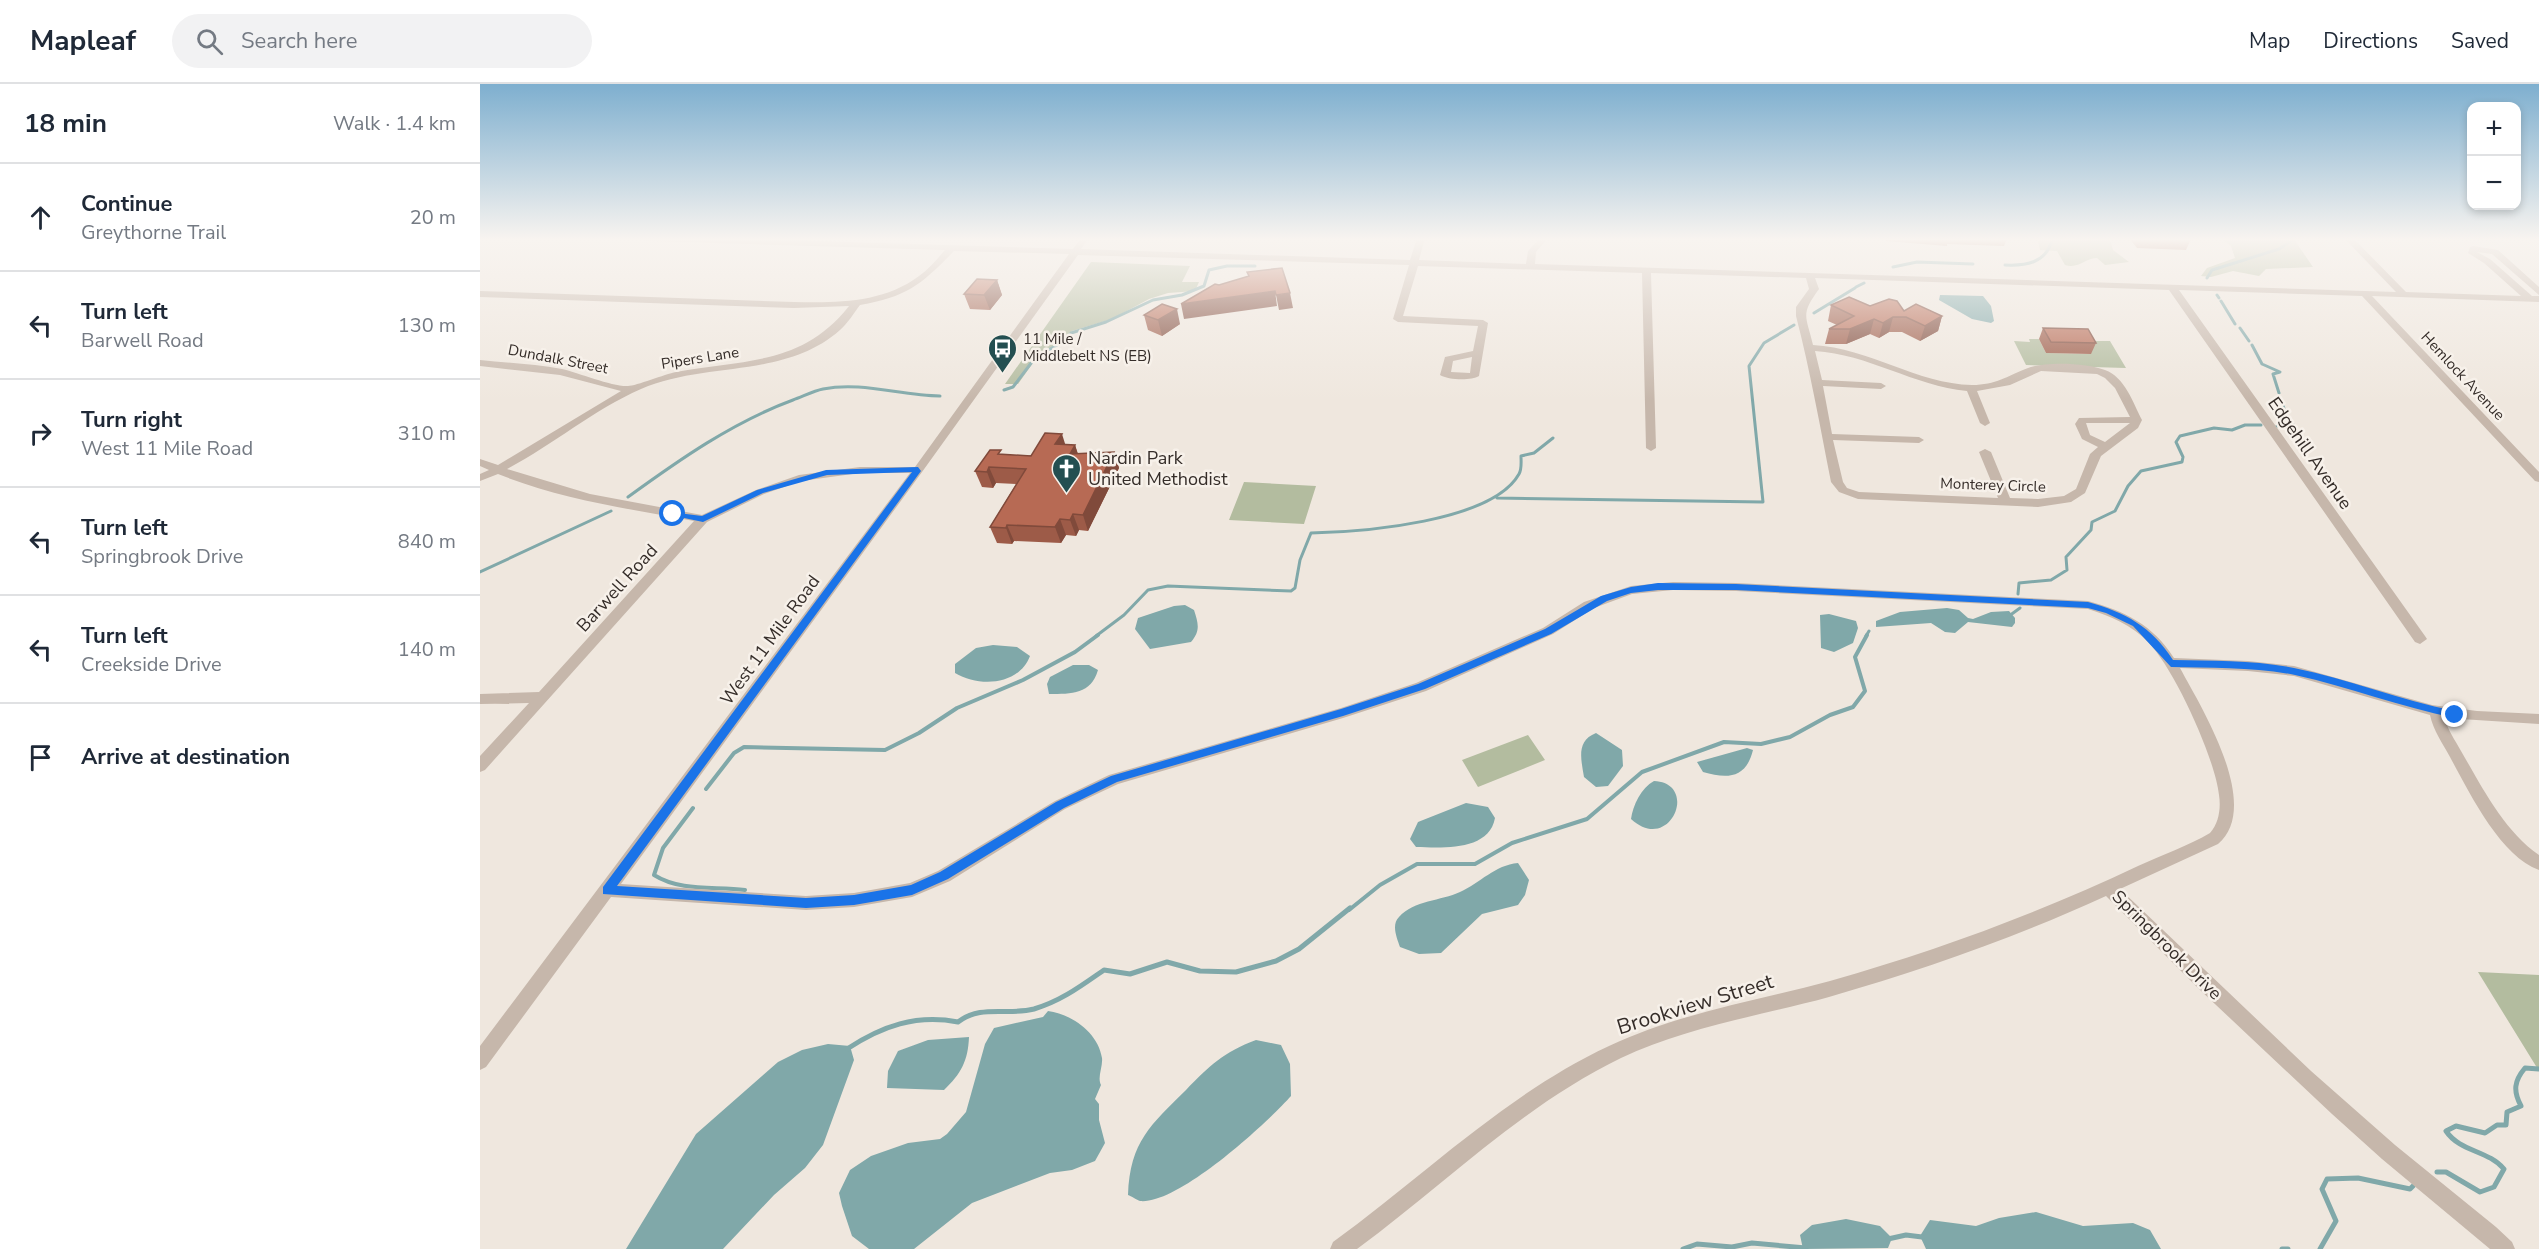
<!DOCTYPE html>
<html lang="en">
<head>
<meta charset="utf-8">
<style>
	body { margin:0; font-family:"Nunito Sans",sans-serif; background:#f2f2f3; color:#1f2937 }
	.controls { position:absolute; right:18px; top:18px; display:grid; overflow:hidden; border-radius:12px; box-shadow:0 3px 9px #0003 }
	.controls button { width:54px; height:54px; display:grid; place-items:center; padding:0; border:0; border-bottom:2px solid #e0e1e3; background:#fff; color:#1f2937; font:30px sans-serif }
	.stop { position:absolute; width:18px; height:18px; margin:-14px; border:4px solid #1a73e8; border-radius:50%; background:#fff }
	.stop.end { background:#1a73e8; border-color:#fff; box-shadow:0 2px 6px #0008 }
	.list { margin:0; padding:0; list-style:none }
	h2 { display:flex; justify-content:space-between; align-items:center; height:78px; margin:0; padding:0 24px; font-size:26px }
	h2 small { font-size:20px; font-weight:400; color:#747a83 }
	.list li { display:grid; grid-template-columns:39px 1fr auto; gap:18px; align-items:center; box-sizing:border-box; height:108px; padding:0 24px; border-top:2px solid #e0e1e3 }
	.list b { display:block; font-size:22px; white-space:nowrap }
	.list p { margin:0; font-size:20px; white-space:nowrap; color:#747a83 }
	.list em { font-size:20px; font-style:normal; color:#747a83 }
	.icon { flex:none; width:33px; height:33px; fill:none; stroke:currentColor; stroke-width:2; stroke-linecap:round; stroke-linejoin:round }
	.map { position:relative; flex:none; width:2059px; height:1165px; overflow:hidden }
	header { display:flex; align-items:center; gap:36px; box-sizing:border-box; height:84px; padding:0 30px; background:#fff; border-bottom:2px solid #e0e1e3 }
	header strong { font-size:28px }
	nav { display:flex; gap:33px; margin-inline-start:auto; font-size:21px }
	.search { width:420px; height:54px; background:#f2f2f3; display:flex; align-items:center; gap:15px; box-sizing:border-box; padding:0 21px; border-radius:33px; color:#747a83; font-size:22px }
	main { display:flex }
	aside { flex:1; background:#fff }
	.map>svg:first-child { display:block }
	.green { fill:#b3bc9f }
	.water { fill:#80a8a9 }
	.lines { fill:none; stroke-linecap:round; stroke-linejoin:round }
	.stream-far2 { stroke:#80a8a9; stroke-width:3 }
	.stream-far1 { stroke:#80a8a9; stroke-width:4 }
	.stream { stroke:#80a8a9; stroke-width:5 }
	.minor { fill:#c6b7ab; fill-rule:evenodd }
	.wall { fill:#9d5b48 }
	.shaded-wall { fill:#804a3b }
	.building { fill:#b76a54; stroke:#804a3b; stroke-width:1.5 }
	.route { fill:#1a73e8 }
	.labels { text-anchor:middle; stroke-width:5; stroke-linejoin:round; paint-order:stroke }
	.far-poi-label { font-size:15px; fill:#352d29; stroke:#f7f1ea; text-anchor:start }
	.far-street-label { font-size:15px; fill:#352d29; stroke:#f7f1ea }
	.street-label { font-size:18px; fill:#352d29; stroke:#f7f1ea }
	.poi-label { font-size:18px; fill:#352d29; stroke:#f7f1ea; text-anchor:start }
	.near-street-label { font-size:21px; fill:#352d29; stroke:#f7f1ea }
</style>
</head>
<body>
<header>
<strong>Mapleaf</strong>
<div class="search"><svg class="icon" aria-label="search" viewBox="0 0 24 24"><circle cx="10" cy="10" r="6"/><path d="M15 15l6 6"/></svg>Search here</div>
<nav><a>Map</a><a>Directions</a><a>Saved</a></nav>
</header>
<main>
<aside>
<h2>18 min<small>Walk · 1.4 km</small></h2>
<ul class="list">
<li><svg class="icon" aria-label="ahead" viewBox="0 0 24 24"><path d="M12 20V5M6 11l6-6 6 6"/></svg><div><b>Continue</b><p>Greythorne Trail</p></div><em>20 m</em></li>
<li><svg class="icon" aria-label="left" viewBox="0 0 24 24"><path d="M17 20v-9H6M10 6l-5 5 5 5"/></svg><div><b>Turn left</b><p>Barwell Road</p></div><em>130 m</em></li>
<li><svg class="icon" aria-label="right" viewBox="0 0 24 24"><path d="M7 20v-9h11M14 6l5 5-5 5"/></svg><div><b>Turn right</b><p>West 11 Mile Road</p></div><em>310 m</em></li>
<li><svg class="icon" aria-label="left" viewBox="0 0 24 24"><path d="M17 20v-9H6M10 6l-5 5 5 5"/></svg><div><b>Turn left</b><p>Springbrook Drive</p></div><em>840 m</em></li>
<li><svg class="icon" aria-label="left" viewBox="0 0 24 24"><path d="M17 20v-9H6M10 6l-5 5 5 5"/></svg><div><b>Turn left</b><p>Creekside Drive</p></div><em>140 m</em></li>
<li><svg class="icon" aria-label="arrive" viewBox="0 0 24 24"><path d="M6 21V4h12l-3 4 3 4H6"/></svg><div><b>Arrive at destination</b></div></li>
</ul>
</aside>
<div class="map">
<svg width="2059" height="1165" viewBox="0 0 2059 1165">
	<rect width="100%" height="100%" fill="#efe7de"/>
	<path class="green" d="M 1570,154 L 1625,154 L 1631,158 L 1633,166 L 1649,178 L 1625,181 L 1617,174 C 1605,174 1599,185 1585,181 L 1577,167 L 1560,166 L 1558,157 Z
		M 1742,154 L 1813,154 L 1833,183 L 1786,185 L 1779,192 L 1753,187 L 1731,193 L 1721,192 L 1727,184 L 1755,174 L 1751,162 Z
		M 611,178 L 710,182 L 702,198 L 719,198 L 715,207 L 688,209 L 669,215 L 632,235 L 592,247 L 555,276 L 538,300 L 525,300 Z
		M 1549,255 L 1559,255 L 1566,269 L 1610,270 L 1603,257 L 1630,257 L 1646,284 L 1546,281 L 1534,257 L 1550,258 Z
		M 764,398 L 836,402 L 824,440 L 749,436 Z
		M 1048,651 L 1065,676 L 998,703 L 982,676 Z
		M 1998,888 L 2059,891 L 2059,987 Z"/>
	<path class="water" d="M 1460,211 L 1503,212 L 1511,222 L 1514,237 L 1511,239 L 1492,235 L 1459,216 Z
		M 705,521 L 714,526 C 718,539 721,546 711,558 L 670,565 L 655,545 L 658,534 L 694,522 Z
		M 1467,524 L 1479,526 L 1488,534 L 1493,535 L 1511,528 L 1529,527 L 1535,534 L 1535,539 L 1532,543 L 1488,538 L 1475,549 L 1465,548 L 1451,539 L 1396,543 L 1396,537 L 1420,528 Z
		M 1349,530 L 1376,537 L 1378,544 L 1373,559 L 1354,568 L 1341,564 L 1340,531 Z
		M 513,561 L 537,563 L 550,572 C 539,601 500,604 475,589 L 475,580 L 496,564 Z
		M 593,581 L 609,581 L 618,586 C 611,610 592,610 569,610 L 567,600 L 570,593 Z
		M 1116,649 L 1142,666 L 1143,682 L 1128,702 L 1116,703 L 1104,693 C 1101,675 1096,657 1116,649 Z
		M 1267,664 L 1273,666 C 1266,695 1247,695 1223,688 L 1217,678 Z
		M 1174,697 C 1220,699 1190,771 1151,735 C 1153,721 1161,704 1174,697 Z
		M 986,719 L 1008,723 L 1015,734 C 1009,767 963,764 936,763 L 930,755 L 938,738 Z
		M 1038,779 L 1049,796 L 1045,811 L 1038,821 L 1002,830 L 961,869 L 939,870 L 920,863 C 917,854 911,841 919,833 C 934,816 961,817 980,808 C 1000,799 1015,781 1038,779 Z
		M 568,927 C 591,930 618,948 622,974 C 623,983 617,993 621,1001 L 615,1015 L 619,1020 L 619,1036 L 625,1059 L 615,1077 L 592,1086 L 570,1089 L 492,1119 L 434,1165 L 389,1165 L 372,1152 L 362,1122 L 359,1109 L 370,1086 L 391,1072 L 428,1059 L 460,1055 L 467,1050 L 486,1028 L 505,960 L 514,944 L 563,933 Z
		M 489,953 C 488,977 481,990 464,1006 L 407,1004 L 408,987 L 418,967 L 448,956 Z
		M 776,956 L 801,961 L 810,980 L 811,1012 C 787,1039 698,1121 660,1117 C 657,1116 651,1112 648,1111 C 650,1057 671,1041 706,1006 C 729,982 744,968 776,956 Z
		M 348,960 L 370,962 L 374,976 L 343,1061 L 325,1084 L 294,1111 L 243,1165 L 146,1165 L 216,1050 L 298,978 L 322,966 Z
		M 1556,1128 L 1603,1142 L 1653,1139 L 1670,1146 L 1681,1165 L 1446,1165 L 1440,1152 L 1450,1136 L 1496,1142 L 1519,1134 Z
		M 1366,1135 L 1400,1142 L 1412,1154 L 1408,1164 L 1323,1165 L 1320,1151 L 1332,1141 Z"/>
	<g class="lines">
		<path class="stream-far2" d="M 1525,181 C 1546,182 1566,179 1572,156 L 1586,154
			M 1413,183 L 1437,178 L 1493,180
			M 1727,194 L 1732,186 L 1799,165 L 1811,157 L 1809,154
			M 1376,203 L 1384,199
			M 1737,211 L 1739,214
			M 1741,217 L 1755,240
			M 1334,229 L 1375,204
			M 1760,244 L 1769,257
			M 1772,261 L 1782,280 L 1800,288 L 1793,290 L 1799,309
			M 524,306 L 533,303 L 555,274 L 582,258 L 591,249 L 626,238 L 673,216 L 702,211 L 724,202 L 729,186 L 747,182 L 775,182
			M 1799,312 L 1807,332
			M 1797,342 L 1813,340 L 1810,337
			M 148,413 C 199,376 253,338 313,316 C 322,313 333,307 343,305 C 382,297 421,312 460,312
			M 1017,414 L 1283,418 L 1269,282 L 1284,259 L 1314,241
			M 0,488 L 131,427
			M 1538,510 L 1539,499 L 1571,496 L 1587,486 L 1586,473 L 1611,446 L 1612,438 L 1635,427 L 1648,402 L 1661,387 L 1702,378 L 1703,373 L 1696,358 L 1700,352 L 1734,344 L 1752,346 L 1765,341 L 1781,341
			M 1529,532 L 1540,524
			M 616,552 L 644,531 L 668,506 L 688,502 L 811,507 L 815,504 L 820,476 L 831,449 C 882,448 1012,438 1039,390 C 1042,385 1041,378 1041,372 L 1054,369 L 1073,354
			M 1386,552 L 1389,547"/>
		<path class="stream-far1" d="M 226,705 L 254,669 L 264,663 L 405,666 L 439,649 L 477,624 L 543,596 L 595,568 L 618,551
			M 213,724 L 183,764 L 174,791 C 201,808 235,802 265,806
			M 869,826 L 900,801 L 937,780 L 995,780 L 1032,759 L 1107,735 L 1162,688 L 1244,658 L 1281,660 L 1310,653 L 1350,631 L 1373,623 L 1385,607 L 1375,573 L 1387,551"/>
		<path class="stream" d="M 367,965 C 402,942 436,930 478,938 C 501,920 527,932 554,925 C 581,917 601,902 624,886 L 650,890 L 687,878 L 720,887 L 756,888 L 796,877 L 819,865 L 870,824
			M 1957,1088 L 1966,1088 L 2000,1108 L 2014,1103 L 2024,1085 C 2008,1066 1980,1068 1966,1047 L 1976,1042 L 2005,1049 L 2017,1041 L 2026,1041 L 2027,1028 L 2041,1022 C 2033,1007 2034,997 2045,984 L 2059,985
			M 1408,1155 L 1426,1151 L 1442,1153
			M 1203,1165 L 1217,1160 L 1252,1163 L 1272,1159 L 1326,1164
			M 1802,1165 L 1808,1165
			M 1840,1165 L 1856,1137 L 1842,1105 L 1847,1095 L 1878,1094 L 1930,1105 L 1933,1102"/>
		<path class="minor" d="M 162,154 L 239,154 L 593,165 L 601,154 L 609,154 L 601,165 L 930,176 L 937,154 L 945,154 L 939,176 L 1046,180 L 1048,167 L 1060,154 L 1068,154 L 1056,168 L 1055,180 L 1916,208 L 1864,154 L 1873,154 L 1926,208 L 2041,212 L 2004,179 L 1988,169 L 1990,163 L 1993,162 L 2018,166 L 2059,203 L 2059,211 L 2012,170 L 1997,168 L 2010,175 L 2052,212 L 2059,212 L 2059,218 L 1892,212 L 2059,388 L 2059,398 L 2055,397 L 1882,212 L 1699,206 L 1945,552 L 1947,555 L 1940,560 L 1935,558 L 1689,206 L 1335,194 L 1339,205 C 1320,231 1326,231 1333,261 C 1390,264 1437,300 1492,301 C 1516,301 1527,292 1548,284 C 1566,277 1608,279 1625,286 C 1645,293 1653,319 1662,336 L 1658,344 L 1621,372 L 1605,409 L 1591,418 L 1558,423 L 1378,415 L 1359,408 L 1351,398 C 1340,342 1330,286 1316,232 L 1316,223 L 1329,205 L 1326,194 L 1171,189 L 1176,364 L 1171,367 L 1166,364 L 1162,189 L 938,182 L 923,232 L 1003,236 L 1008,239 L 999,292 C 991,297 968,296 960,291 L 965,273 L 993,267 L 998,242 L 918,238 L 913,235 L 929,181 L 598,171 L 442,388 L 141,800 L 326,812 L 374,809 L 430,799 L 458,787 L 575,717 L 629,691 L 861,624 L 936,599 L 1063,544 L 1104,518 L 1151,502 L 1193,498 L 1256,499 L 1608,517 C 1645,527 1673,541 1694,574 L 1768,577 L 1814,582 L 1952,621 L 1997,627 L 2059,630 L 2059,640 L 1965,634 C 1967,645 1975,656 1981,667 C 2002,703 2024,747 2059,771 L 2059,786 C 2020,772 1989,708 1970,673 C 1963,660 1953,646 1950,631 L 1814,592 L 1768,587 L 1700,584 C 1721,623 1783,722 1738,760 L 1640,805 L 1831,987 L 1915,1061 L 2016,1143 L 2032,1158 L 2035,1165 L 2010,1165 L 1902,1075 L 1852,1030 L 1719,905 L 1626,812 C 1537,853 1443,886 1349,913 C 1280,932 1206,943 1141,974 C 1042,1022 964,1101 877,1165 L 850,1165 L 853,1158 C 944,1092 1026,1010 1129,962 C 1199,929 1276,917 1350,897 C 1456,867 1559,829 1658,782 C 1680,772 1710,761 1730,749 C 1739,739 1741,724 1739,711 C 1735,674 1694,584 1668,558 C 1652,541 1630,532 1608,525 L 1256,507 L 1193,506 L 1152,510 L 1114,524 L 1073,550 L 946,607 L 863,634 L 638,700 L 585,725 L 470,797 L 432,813 L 374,823 L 326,826 L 131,813 L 6,983 L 0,986 L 0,962 L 430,389 L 380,389 L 321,397 L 284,410 L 227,438 L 5,686 L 0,688 L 0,672 L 49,619 L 0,620 L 0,610 L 59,608 L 214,437 C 149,425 80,415 18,390 L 0,397 L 0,390 L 9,386 L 0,382 L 0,375 L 18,381 L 141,307 L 80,291 L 0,282 L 0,276 C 27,279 55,280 82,285 C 99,289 133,303 148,302 C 156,302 185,290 196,288 C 264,275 322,282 369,222 L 314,224 L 0,213 L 0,207 L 314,218 C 357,219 403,219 439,192 C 449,185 457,175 465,166 L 166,157 ZM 474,167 L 589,170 L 435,383 L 380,383 L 319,391 L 276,406 L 222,431 L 110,410 L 27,385 C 73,361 113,326 161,305 C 225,277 305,295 360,246 C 368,239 374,229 380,221 C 427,213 442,200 474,167 ZM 1335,267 C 1388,270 1434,302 1487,307 L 1500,339 L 1505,342 L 1510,339 L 1497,307 L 1530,301 L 1561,287 L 1617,290 L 1625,294 L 1635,304 L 1650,333 L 1599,334 L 1595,340 L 1602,355 L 1618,363 L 1610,370 L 1596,405 L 1584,412 L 1558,415 L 1530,414 L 1511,368 L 1505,365 L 1499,368 L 1518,414 L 1379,408 L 1367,404 L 1363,398 L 1353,356 L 1439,359 L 1444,356 L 1439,353 L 1352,350 L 1343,302 L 1401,305 L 1406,302 L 1401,299 L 1342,296 ZM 992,273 L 990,289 L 971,288 L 973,277 ZM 1606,339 L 1650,339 L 1625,358 L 1610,351 Z"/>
	</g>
	<path class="wall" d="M 1405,154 L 1527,154 L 1524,162 L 1467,160 L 1467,162 L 1406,157 Z
		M 1649,154 L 1710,154 L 1711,155 L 1706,166 L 1657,164 Z
		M 517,196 L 522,211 L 510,226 L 490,225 L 484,210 Z
		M 1351,221 L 1390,222 L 1462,232 L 1458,247 L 1440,257 L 1422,248 L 1409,248 L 1399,254 L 1390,250 L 1366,260 L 1345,260 L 1349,245 L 1357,241 L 1348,237 Z
		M 664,231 L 700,240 L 682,252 L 668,246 Z
		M 1563,244 L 1616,259 L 1611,270 L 1566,269 L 1559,255 Z
		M 586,361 L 595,361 L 598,370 L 634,368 L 639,384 L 608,447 L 599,446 L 596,452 L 586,451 L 581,459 L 534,457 L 532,460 L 517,459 L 510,443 L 536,400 L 516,399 L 513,404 L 502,403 L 495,387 Z"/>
	<path class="shaded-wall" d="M 517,196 L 522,211 L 510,226 L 504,211 Z
		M 795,207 L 797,222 L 704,235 L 701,220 Z
		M 810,209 L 813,224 L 799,226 L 796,211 Z
		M 697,225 L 700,240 L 682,252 L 678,236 Z
		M 1462,232 L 1458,247 L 1440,257 L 1445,242 Z
		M 1413,233 L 1409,248 L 1399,254 L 1403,239 Z
		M 1394,235 L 1390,250 L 1366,260 L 1370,245 Z
		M 582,350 L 587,366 L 575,360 Z
		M 595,361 L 600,377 L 590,370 Z
		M 634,368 L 639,384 L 608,447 L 603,431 Z
		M 509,383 L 516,399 L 513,404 L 507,388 Z
		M 593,430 L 599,446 L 596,452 L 590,436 Z
		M 580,435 L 586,451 L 581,459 L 575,443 Z
		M 527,441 L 534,457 L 532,460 L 526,444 Z"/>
	<path class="building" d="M 1667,154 L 1710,154 L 1711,155 Z
		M 802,184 L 810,209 L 796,211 L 795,207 L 701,220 L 735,200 L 739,201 L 769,192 L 767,188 Z
		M 497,195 L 517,196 L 504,211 L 484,210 Z
		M 1369,213 L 1390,222 L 1409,215 L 1417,217 L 1424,227 L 1436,220 L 1462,232 L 1445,242 L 1426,233 L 1413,233 L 1403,239 L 1394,235 L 1370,245 L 1349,245 L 1374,232 L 1351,221 Z
		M 682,220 L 697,225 L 678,236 L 664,231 Z
		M 1563,244 L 1608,245 L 1616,259 L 1571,258 Z
		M 565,349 L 582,350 L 575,360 L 595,361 L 590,370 L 634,368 L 603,431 L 593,430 L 590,436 L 580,435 L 575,443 L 527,441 L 526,444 L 510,443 L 546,385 L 509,383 L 507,388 L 495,387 L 510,366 L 521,366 L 518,370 L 551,372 Z"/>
	<linearGradient id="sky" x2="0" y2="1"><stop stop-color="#7eafcf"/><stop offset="0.49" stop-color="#f8f4f0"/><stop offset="1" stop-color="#f8f4f0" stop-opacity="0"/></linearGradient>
	<rect width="2059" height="317" fill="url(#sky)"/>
	<path class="route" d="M 438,383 L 441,387 L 137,802 L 326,814 L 374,811 L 431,801 L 460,788 L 576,718 L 631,692 L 861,625 L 938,600 L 1065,545 L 1121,512 L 1151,503 L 1178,499 L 1256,500 L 1608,518 C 1645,528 1672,543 1693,576 C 1733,577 1775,576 1814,584 C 1868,595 1920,616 1975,627 L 1980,631 L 1975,634 C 1921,623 1869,603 1815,591 C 1775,583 1731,584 1691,583 L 1653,542 L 1626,529 L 1608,524 L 1256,506 L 1178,506 L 1151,509 L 1127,517 L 1071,550 L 945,605 L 863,632 L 637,698 L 584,724 L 468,795 L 432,811 L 374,821 L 326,824 L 123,810 L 123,803 L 432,388 L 347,391 L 283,409 L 223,438 L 190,431 L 190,428 L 222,432 L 277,406 L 346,386 Z"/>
	<defs>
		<symbol id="bus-pin" viewBox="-11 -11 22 30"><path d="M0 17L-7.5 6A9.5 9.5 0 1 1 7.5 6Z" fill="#244f51" stroke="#f7f1ea"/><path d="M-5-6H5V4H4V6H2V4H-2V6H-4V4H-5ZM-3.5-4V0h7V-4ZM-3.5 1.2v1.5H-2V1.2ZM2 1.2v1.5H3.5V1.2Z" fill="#fff"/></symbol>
		<symbol id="church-pin" viewBox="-11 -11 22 30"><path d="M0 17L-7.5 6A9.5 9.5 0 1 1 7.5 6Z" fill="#244f51" stroke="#f7f1ea"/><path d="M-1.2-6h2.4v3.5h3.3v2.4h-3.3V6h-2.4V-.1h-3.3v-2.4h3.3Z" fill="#fff"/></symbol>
	</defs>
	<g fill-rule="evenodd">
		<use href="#bus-pin" x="506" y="248" width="33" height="45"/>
		<use href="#church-pin" x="570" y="368" width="33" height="45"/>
	</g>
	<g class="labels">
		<g class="far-poi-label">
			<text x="543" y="260">11 Mile /<tspan x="543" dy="17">Middlebelt NS (EB)</tspan></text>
		</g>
		<g class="far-street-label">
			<text transform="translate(220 274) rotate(-9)" y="5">Pipers Lane</text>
			<text transform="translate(78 275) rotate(11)" y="5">Dundalk Street</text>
			<text transform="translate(1983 292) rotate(47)" y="5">Hemlock Avenue</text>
			<text transform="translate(1513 401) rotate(2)" y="5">Monterey Circle</text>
		</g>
		<g class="street-label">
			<text transform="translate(1830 369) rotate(55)" y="6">Edgehill Avenue</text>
			<text transform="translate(137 504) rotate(-48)" y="6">Barwell Road</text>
			<text transform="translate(290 556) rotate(-54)" y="6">West 11 Mile Road</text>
			<text transform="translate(1687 861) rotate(45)" y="6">Springbrook Drive</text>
		</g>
		<g class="poi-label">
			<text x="608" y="380">Nardin Park<tspan x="608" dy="21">United Methodist</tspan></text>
		</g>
		<g class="near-street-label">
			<text transform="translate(1215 920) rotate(-17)" y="7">Brookview Street</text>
		</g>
	</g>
</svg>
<div class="controls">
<button>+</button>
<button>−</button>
</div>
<div class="stop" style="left:193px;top:430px"></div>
<div class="stop end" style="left:1975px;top:631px"></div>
</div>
</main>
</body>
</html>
